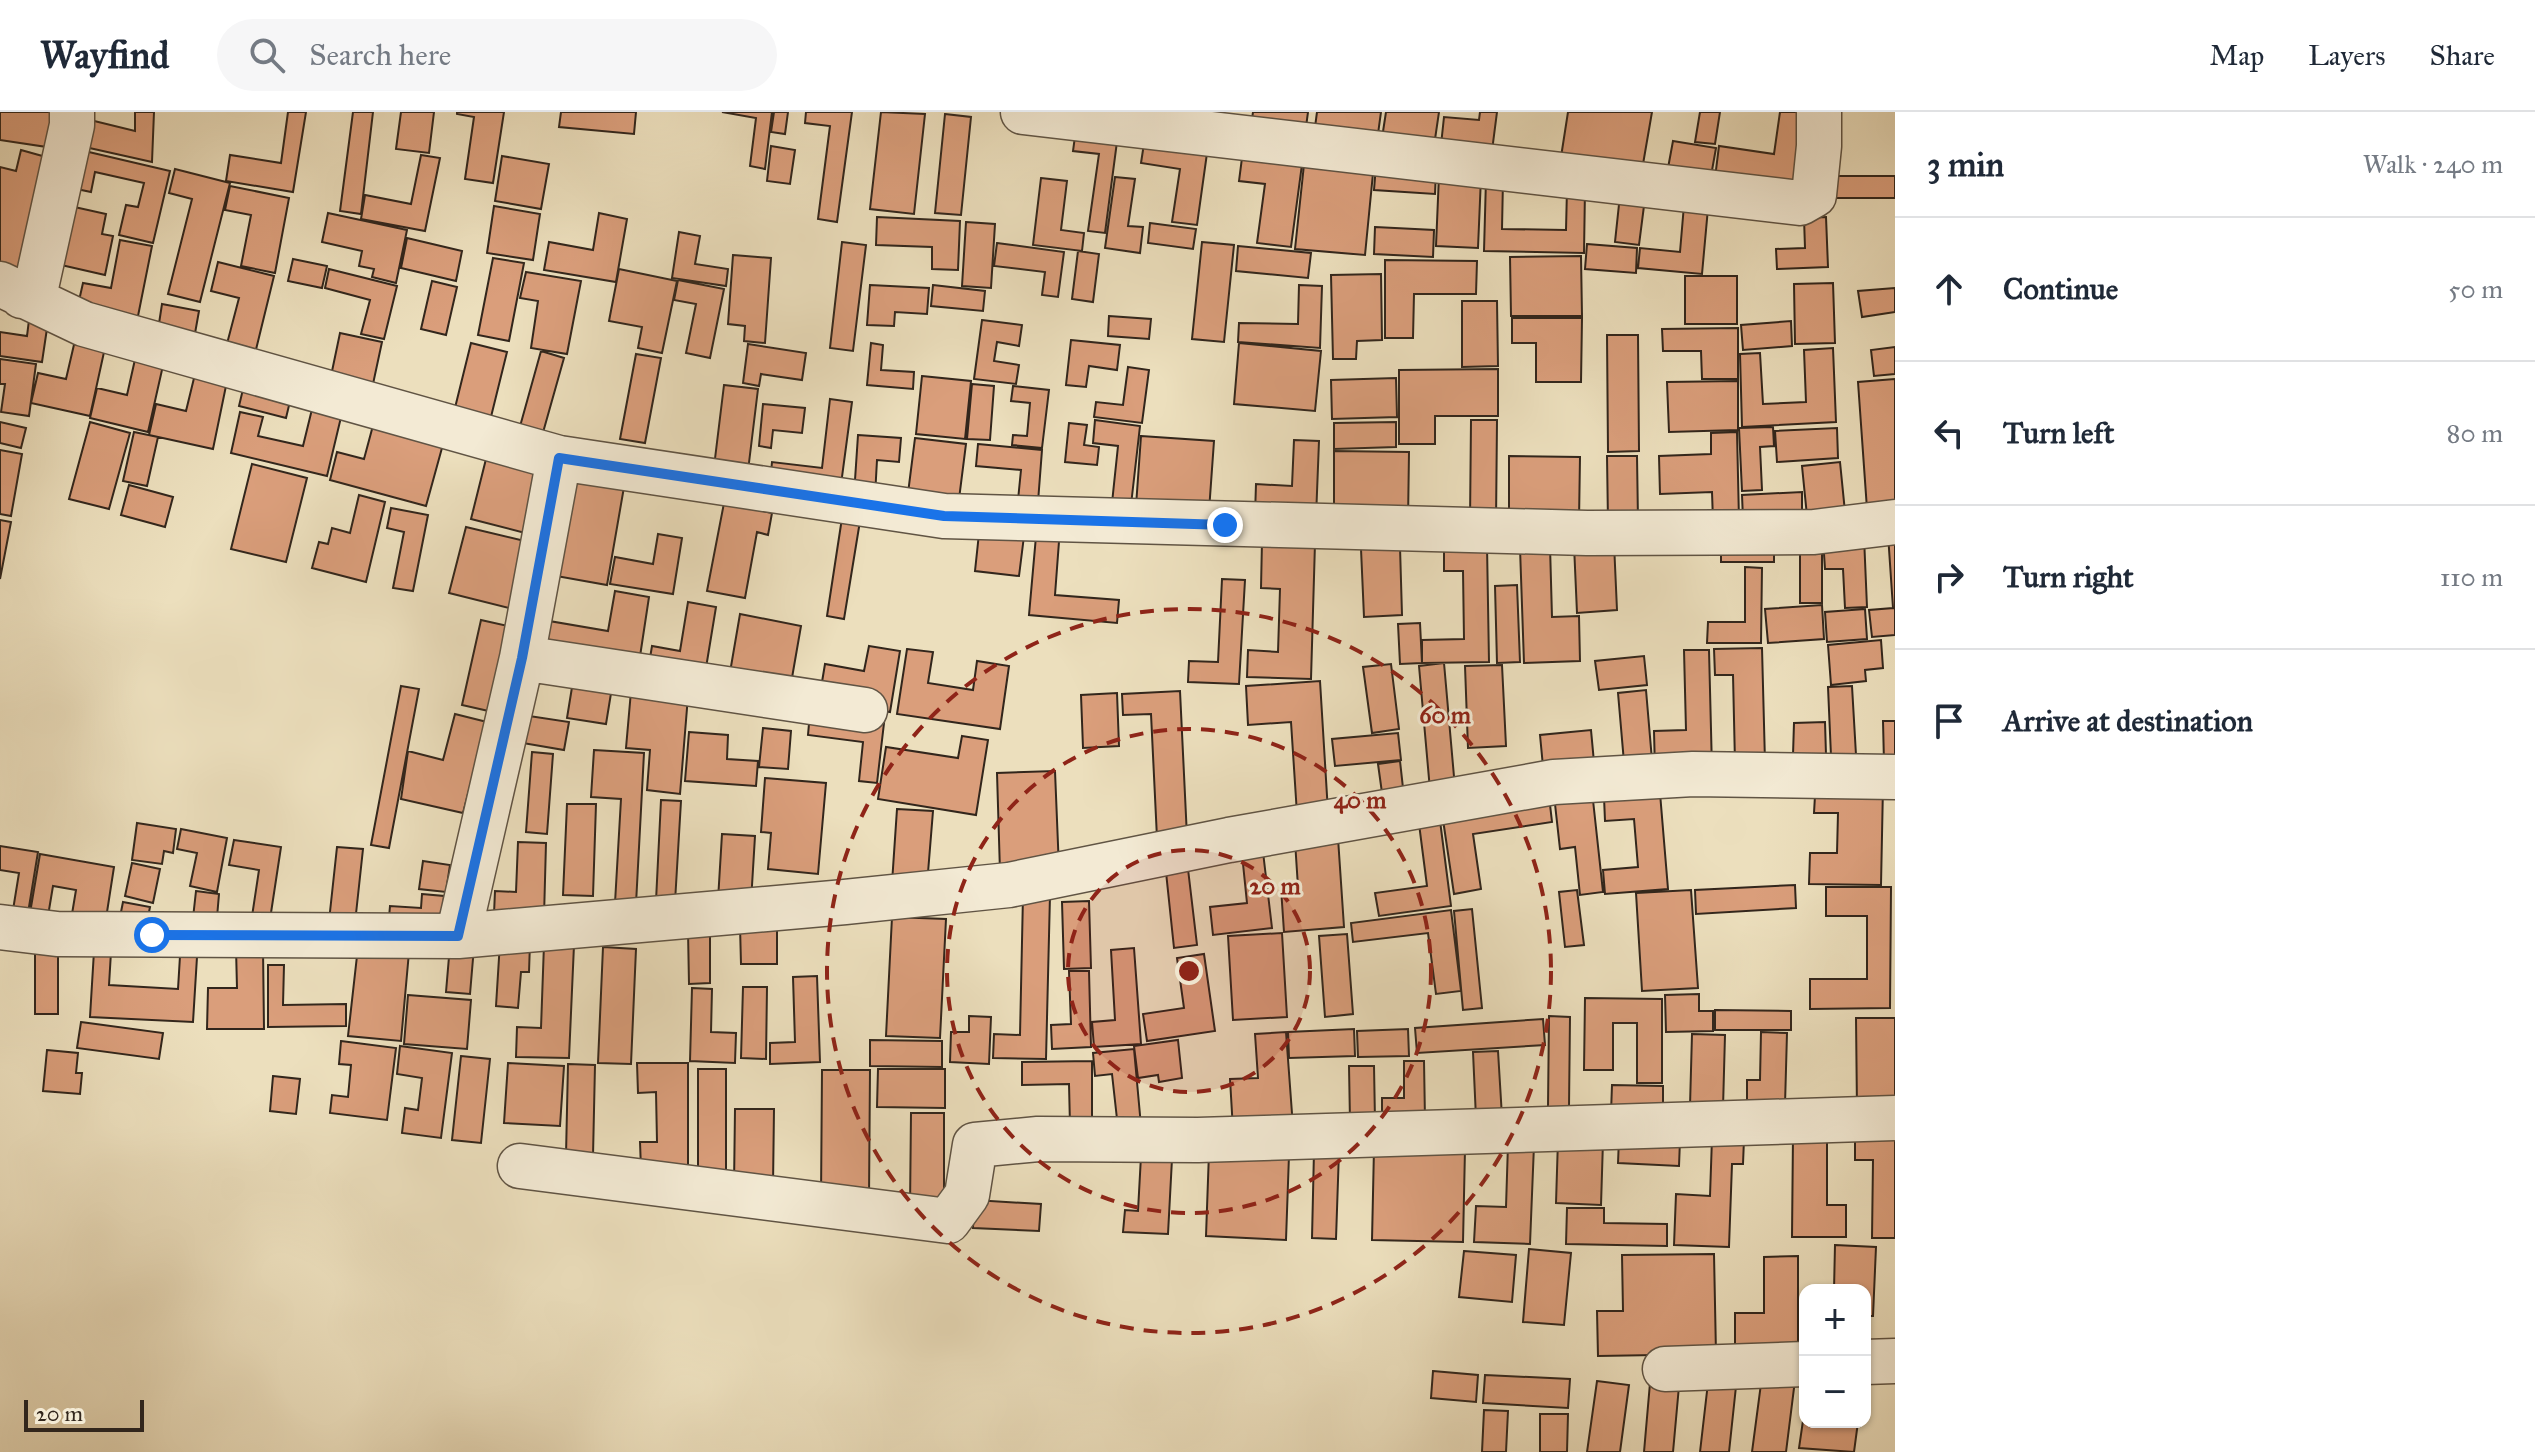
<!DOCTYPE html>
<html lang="en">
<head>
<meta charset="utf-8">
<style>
	body { margin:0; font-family:"IM FELL Great Primer",serif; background:#f6f6f7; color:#1f2937 }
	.controls { position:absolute; right:24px; bottom:24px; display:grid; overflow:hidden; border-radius:16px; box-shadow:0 2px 6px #0004 }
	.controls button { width:72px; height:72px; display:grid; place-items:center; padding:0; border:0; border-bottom:2px solid #e0e1e3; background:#fff; color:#1f2937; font:40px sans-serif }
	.scale { position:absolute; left:24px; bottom:20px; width:120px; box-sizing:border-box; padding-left:8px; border:4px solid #32261c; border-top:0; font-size:22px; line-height:28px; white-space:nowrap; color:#32261c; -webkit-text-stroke:6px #f3ead4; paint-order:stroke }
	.stop { position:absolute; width:24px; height:24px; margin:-18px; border:6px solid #1a73e8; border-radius:50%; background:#fff }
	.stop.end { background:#1a73e8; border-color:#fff; box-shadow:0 2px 8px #0008 }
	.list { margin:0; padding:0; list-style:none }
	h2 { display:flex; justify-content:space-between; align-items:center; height:104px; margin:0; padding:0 32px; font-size:34px }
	h2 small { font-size:26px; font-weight:400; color:#747a83 }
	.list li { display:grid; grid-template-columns:52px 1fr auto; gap:24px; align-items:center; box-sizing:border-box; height:144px; padding:0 32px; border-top:2px solid #e0e1e3 }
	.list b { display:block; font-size:30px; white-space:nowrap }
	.list em { font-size:26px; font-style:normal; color:#747a83 }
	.icon { flex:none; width:44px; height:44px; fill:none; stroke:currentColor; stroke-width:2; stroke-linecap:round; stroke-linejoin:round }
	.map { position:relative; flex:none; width:1895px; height:1340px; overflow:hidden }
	header { display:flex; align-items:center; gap:48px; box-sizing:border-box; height:112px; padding:0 40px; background:#fff; border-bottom:2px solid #e0e1e3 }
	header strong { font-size:38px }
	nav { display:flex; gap:44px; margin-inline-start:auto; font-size:28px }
	.search { width:560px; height:72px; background:#f6f6f7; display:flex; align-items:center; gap:20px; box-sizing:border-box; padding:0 28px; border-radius:44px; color:#747a83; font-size:30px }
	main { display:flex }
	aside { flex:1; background:#fff }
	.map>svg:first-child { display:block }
	.building { fill:#da9e7b; stroke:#32261c; stroke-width:2 }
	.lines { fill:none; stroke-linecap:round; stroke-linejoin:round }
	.street-casing { stroke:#605444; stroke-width:47 }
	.street { stroke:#f3ead4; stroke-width:44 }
	.route { stroke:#1a73e8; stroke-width:10 }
	.ring { fill:none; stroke:#8f2418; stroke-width:4; stroke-dasharray:14 10 }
	.centre { fill:#8f2418; stroke:#f3ead4; stroke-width:4 }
	.ring-label { font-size:24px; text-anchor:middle; font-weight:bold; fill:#8f2418; stroke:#f3ead4; stroke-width:6; stroke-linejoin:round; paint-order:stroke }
</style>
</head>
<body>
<header>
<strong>Wayfind</strong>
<div class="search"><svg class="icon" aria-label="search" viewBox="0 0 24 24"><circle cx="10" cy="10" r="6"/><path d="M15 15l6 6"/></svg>Search here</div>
<nav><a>Map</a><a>Layers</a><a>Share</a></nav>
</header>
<main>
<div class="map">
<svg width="1895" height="1340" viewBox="0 0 1895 1340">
	<rect width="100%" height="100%" fill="#ecdfbd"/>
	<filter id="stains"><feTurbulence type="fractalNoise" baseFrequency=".0025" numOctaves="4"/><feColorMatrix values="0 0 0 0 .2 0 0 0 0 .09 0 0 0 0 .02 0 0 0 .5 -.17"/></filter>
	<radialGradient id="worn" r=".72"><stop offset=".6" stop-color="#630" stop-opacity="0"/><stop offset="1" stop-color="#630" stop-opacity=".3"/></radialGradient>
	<path class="building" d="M 0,0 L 53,0 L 47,35 L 0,28 Z
		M 135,0 L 154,0 L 152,50 L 76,33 L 82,6 L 135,19 Z
		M 288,0 L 306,0 L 293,80 L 226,69 L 230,43 L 281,51 Z
		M 353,0 L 373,0 L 361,102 L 340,99 Z
		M 401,0 L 434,0 L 429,41 L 396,37 Z
		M 457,0 L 504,0 L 493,71 L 465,67 L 474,5 L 457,2 Z
		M 561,0 L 636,0 L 634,22 L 559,15 Z
		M 722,0 L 772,0 L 765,57 L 750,54 L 756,6 Z
		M 774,0 L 788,0 L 785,22 L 771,20 Z
		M 806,0 L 852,0 L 837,110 L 818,107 L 830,14 L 805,11 Z
		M 881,0 L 925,2 L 914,102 L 870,97 Z
		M 1253,0 L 1308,0 L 1306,15 L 1252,7 Z
		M 1317,0 L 1381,0 L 1378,22 L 1315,15 Z
		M 1386,0 L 1439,0 L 1434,34 L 1382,26 Z
		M 1480,0 L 1497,0 L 1492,39 L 1441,33 L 1444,5 L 1479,8 Z
		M 1568,0 L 1652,0 L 1642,58 L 1561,45 Z
		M 1700,0 L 1720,0 L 1715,32 L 1695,30 Z
		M 1780,0 L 1805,0 L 1795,77 L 1715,66 L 1719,34 L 1774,42 Z
		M 945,2 L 971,5 L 961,103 L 935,101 Z
		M 1076,17 L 1118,22 L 1105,121 L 1088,119 L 1099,42 L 1073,39 Z
		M 1145,25 L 1208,34 L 1197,113 L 1172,110 L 1180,57 L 1141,51 Z
		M 1673,29 L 1716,36 L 1711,64 L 1668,56 Z
		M 771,34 L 795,38 L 790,72 L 767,69 Z
		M 76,37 L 170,59 L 153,131 L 119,123 L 126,93 L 138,95 L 144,71 L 95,60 L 91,80 L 67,75 Z
		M 21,38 L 46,45 L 19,156 L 0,151 L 0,55 L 16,59 Z
		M 1243,38 L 1303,45 L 1291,135 L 1257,131 L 1265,72 L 1239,69 Z
		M 421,43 L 440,46 L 425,119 L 361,107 L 365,83 L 411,92 Z
		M 1305,43 L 1374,51 L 1365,143 L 1295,137 Z
		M 502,44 L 549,52 L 541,97 L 495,89 Z
		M 1376,53 L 1436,58 L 1435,82 L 1374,78 Z
		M 175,57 L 230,71 L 200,190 L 168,182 L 192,87 L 169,81 Z
		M 1439,63 L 1481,65 L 1478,136 L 1436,134 Z
		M 1836,64 L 1895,64 L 1895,86 L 1835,86 Z
		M 1115,65 L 1135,67 L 1128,114 L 1143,115 L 1140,141 L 1105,136 Z
		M 1041,66 L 1067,69 L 1061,118 L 1084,121 L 1082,139 L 1033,133 Z
		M 1486,67 L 1503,68 L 1502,117 L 1566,118 L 1567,77 L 1585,77 L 1584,141 L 1484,139 Z
		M 230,74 L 289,86 L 275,161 L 241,154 L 251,103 L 225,98 Z
		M 1620,83 L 1645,86 L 1639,133 L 1615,130 Z
		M 61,92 L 106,102 L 102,122 L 113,124 L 105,163 L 48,150 Z
		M 1684,93 L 1708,96 L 1702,162 L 1638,156 L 1640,136 L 1680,140 Z
		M 494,94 L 540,102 L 533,148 L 487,141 Z
		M 328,101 L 407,118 L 396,171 L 372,165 L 374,157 L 359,154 L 362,139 L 322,130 Z
		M 599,101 L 627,107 L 616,170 L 544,158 L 549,130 L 593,138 Z
		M 877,105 L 960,109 L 958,158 L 932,157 L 932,135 L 876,133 Z
		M 1826,105 L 1828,155 L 1777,157 L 1776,137 L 1805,136 L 1804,106 Z
		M 966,110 L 995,112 L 991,176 L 962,174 Z
		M 1150,111 L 1196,117 L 1193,137 L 1148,131 Z
		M 1375,115 L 1434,118 L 1433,145 L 1374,142 Z
		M 679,120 L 700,124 L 695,152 L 728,157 L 726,174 L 672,166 Z
		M 407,126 L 462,139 L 456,169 L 401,156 Z
		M 120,128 L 152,134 L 136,214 L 76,202 L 83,171 L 111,176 Z
		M 842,130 L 866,133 L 853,239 L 830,236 Z
		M 1202,130 L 1234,133 L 1224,230 L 1192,227 Z
		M 997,131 L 1064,140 L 1058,185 L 1042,183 L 1045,160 L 994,154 Z
		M 1587,132 L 1637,136 L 1636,161 L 1585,157 Z
		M 1238,134 L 1311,141 L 1308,166 L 1236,159 Z
		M 1078,139 L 1099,142 L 1093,190 L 1072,187 Z
		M 733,143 L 771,146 L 765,231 L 744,229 L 745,214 L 728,212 Z
		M 1581,144 L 1582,204 L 1511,204 L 1510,145 Z
		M 493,146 L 524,151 L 509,229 L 478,223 Z
		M 293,147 L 327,154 L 322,176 L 288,169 Z
		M 1385,148 L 1477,149 L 1476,182 L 1414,182 L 1413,226 L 1385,226 Z
		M 218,150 L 274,164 L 252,254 L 223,247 L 239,186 L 211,179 Z
		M 329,157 L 397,174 L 384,227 L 361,222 L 370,188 L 325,176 Z
		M 619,157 L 677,169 L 662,241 L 638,236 L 642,215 L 609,209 Z
		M 526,160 L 581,169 L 567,242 L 531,236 L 538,189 L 520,186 Z
		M 1381,162 L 1382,228 L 1357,229 L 1356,247 L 1333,247 L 1331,163 Z
		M 1685,164 L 1737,164 L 1737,212 L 1685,212 Z
		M 678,168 L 724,177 L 710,246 L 686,241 L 696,192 L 674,188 Z
		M 432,169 L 457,175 L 446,223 L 421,217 Z
		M 1833,171 L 1835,231 L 1795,232 L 1794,172 Z
		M 870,173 L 929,176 L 927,202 L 895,200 L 894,214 L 867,213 Z
		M 933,173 L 985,179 L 983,199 L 931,194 Z
		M 1299,173 L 1322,174 L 1320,236 L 1238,230 L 1239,211 L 1298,212 Z
		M 1895,176 L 1895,200 L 1862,205 L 1858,179 Z
		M 1462,189 L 1497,189 L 1498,254 L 1462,255 Z
		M 162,192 L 199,199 L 192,238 L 156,231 Z
		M 30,200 L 49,203 L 42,250 L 0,244 L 0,220 L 27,224 Z
		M 1109,204 L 1151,207 L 1149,227 L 1108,224 Z
		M 1512,206 L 1582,206 L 1581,270 L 1536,270 L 1536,231 L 1512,231 Z
		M 982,208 L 1022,213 L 1019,234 L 997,230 L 994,249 L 1019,253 L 1016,272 L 974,267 Z
		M 1791,209 L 1792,234 L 1743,238 L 1741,213 Z
		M 1738,216 L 1738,267 L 1702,267 L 1701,239 L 1663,239 L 1662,217 Z
		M 340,221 L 382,230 L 370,286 L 331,264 Z
		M 1607,223 L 1638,223 L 1639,339 L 1608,340 Z
		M 76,224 L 106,231 L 90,304 L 31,291 L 38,261 L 66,267 Z
		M 1071,228 L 1120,233 L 1117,258 L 1089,254 L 1086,275 L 1066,273 Z
		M 471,231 L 507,240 L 487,321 L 451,312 Z
		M 871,231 L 883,233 L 881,258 L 914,260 L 913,277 L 867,273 Z
		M 1239,231 L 1321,239 L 1315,299 L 1234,292 Z
		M 748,232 L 806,241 L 802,268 L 761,262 L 759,274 L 743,271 Z
		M 1895,235 L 1895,262 L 1874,264 L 1871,238 Z
		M 1833,236 L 1836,310 L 1742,315 L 1740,242 L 1760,241 L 1763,292 L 1806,290 L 1804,238 Z
		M 541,239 L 564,246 L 542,324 L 519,318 Z
		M 636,242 L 661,246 L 645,331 L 620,327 Z
		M 136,243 L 164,249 L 148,320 L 90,306 L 97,276 L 127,283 Z
		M 0,247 L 36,252 L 29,304 L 1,300 L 5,272 L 0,272 Z
		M 1128,255 L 1149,258 L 1142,311 L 1094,305 L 1096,290 L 1123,293 Z
		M 1498,257 L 1498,304 L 1435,304 L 1435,332 L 1399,332 L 1399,258 Z
		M 195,262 L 227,269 L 213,337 L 149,323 L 156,292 L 186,299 Z
		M 922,264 L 971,269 L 965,327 L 916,322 Z
		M 1396,266 L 1397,305 L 1332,307 L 1331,268 Z
		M 1895,267 L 1895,395 L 1867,397 L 1858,270 Z
		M 1738,269 L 1738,318 L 1669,320 L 1667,270 Z
		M 972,272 L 994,274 L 990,328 L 967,327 Z
		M 244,273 L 291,285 L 286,306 L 239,294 Z
		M 724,273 L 758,277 L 747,367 L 713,363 Z
		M 1013,274 L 1049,278 L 1042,336 L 1012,333 L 1013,323 L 1027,324 L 1030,291 L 1011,289 Z
		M 830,287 L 852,290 L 840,380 L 770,371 L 772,350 L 822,356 Z
		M 763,292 L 805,296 L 802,321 L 773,318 L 771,336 L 759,334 Z
		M 313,293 L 342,301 L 327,364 L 231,341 L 240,300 L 263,305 L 258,324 L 303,334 Z
		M 375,306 L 445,325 L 426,394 L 330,368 L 337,340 L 364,347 Z
		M 1095,308 L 1140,314 L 1131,393 L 1112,391 L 1118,334 L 1093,331 Z
		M 1471,308 L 1497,308 L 1496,410 L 1470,410 Z
		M 0,310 L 26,316 L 21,336 L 0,331 Z
		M 90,310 L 130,321 L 109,397 L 69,387 Z
		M 1396,310 L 1396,335 L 1334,337 L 1334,311 Z
		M 1069,311 L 1087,313 L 1084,333 L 1099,335 L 1097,353 L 1065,350 Z
		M 1773,315 L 1774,334 L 1760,335 L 1762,378 L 1742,379 L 1739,316 Z
		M 1837,316 L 1838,346 L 1777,350 L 1775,319 Z
		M 134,320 L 158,325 L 147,374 L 123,369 Z
		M 1737,320 L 1739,408 L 1713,409 L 1712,380 L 1660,382 L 1659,344 L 1711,342 L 1711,321 Z
		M 858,323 L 901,326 L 899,350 L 877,348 L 875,384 L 854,383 Z
		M 1141,324 L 1214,329 L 1209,399 L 1136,394 Z
		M 915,326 L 966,332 L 958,395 L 907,389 Z
		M 1294,328 L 1319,329 L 1316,406 L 1255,403 L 1256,372 L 1292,374 Z
		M 978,332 L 1042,338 L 1038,390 L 1018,388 L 1021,358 L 976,354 Z
		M 0,338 L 22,342 L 11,404 L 0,402 Z
		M 488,339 L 545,353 L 529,422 L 471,407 Z
		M 1334,339 L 1409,340 L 1408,410 L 1334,410 Z
		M 1509,344 L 1580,345 L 1579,409 L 1509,409 Z
		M 1607,344 L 1637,344 L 1638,409 L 1608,410 Z
		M 1840,350 L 1845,400 L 1807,404 L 1802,354 Z
		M 252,352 L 307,366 L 286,450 L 231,437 Z
		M 562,364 L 624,375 L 607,473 L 545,462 Z
		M 129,373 L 173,385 L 165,415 L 121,403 Z
		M 1802,380 L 1802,404 L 1743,407 L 1742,383 Z
		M 359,383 L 385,390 L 366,470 L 312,456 L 319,430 L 328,432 L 332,416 L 350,421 Z
		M 724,391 L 772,401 L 768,423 L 757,420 L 745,486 L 707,479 Z
		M 391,396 L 428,403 L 413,479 L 393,476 L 404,420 L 387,416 Z
		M 842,406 L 860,409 L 844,507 L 827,504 Z
		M 0,408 L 11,410 L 0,467 Z
		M 980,412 L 1025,416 L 1019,464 L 975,459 Z
		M 1037,413 L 1060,416 L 1055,483 L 1119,488 L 1117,511 L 1029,503 Z
		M 466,415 L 529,430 L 513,497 L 449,481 Z
		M 1895,421 L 1895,523 L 1872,525 L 1869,498 L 1893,496 L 1888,422 Z
		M 658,422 L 682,426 L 673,482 L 610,472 L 615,445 L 653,452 Z
		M 1864,425 L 1867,495 L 1845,496 L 1843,457 L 1825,457 L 1823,427 Z
		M 1800,428 L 1822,428 L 1822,491 L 1800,491 Z
		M 1262,429 L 1315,431 L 1311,567 L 1247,565 L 1248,538 L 1278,540 L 1280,477 L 1261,476 Z
		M 1721,430 L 1774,431 L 1774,450 L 1721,450 Z
		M 1614,431 L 1617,498 L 1577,501 L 1574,433 Z
		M 1487,433 L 1489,550 L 1422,551 L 1422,528 L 1464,527 L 1463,459 L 1444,459 L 1444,434 Z
		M 1550,434 L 1552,505 L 1579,504 L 1580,549 L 1524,551 L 1520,436 Z
		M 1400,435 L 1402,503 L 1364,505 L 1361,437 Z
		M 1745,455 L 1762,456 L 1761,531 L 1707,531 L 1708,510 L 1745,510 Z
		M 1222,467 L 1245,468 L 1239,572 L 1188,570 L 1189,549 L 1218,550 Z
		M 1517,473 L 1520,550 L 1497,551 L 1495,474 Z
		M 615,479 L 649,485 L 639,551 L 544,535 L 549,509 L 608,519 Z
		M 688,490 L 716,495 L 704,568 L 648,558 L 652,534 L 680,539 Z
		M 1822,493 L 1824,527 L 1768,531 L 1765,497 Z
		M 1865,497 L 1867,527 L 1827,530 L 1825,500 Z
		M 740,502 L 801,514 L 789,583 L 728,572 Z
		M 481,508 L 512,515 L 493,600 L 462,593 Z
		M 1420,511 L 1422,551 L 1400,552 L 1398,512 Z
		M 1881,528 L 1883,556 L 1865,558 L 1866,569 L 1831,573 L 1828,533 Z
		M 869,534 L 900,539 L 890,600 L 819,588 L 825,552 L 864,559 Z
		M 1762,536 L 1765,650 L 1735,651 L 1733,563 L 1715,563 L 1714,537 Z
		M 907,537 L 933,540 L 928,571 L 973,578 L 977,549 L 1009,554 L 1000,617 L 897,602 Z
		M 1684,538 L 1709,538 L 1712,657 L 1655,659 L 1654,619 L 1686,618 Z
		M 1644,544 L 1647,573 L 1599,578 L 1595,549 Z
		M 1444,551 L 1455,676 L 1430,678 L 1419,554 Z
		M 1391,552 L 1399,617 L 1372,621 L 1363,555 Z
		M 1502,553 L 1506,634 L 1468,636 L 1465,554 Z
		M 574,563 L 613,569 L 606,612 L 567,606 Z
		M 1320,569 L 1328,700 L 1297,702 L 1291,610 L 1248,613 L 1246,574 Z
		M 401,574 L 419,577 L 389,736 L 371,733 Z
		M 1852,574 L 1856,643 L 1831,644 L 1828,575 Z
		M 1646,578 L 1653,660 L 1625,662 L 1618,581 Z
		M 631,579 L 688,584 L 680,682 L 647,678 L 650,638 L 626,636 Z
		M 1180,579 L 1187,725 L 1157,726 L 1151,602 L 1123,603 L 1122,582 Z
		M 1117,581 L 1119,634 L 1083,636 L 1081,583 Z
		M 810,601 L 884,611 L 877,671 L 859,669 L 863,630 L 808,623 Z
		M 455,602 L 487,610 L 463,701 L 401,687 L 408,639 L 443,648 Z
		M 516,602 L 569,610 L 564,638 L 511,629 Z
		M 1883,609 L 1895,609 L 1895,651 L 1884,651 Z
		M 1825,610 L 1826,643 L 1793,643 L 1794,611 Z
		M 763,616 L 791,619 L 788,657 L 759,655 Z
		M 1591,618 L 1595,661 L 1544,665 L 1540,623 Z
		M 689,620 L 728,623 L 727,647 L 758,649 L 756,674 L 685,669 Z
		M 1398,621 L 1401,648 L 1335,654 L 1332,627 Z
		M 962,624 L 988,628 L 976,703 L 878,687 L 886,635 L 958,646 Z
		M 594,638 L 644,641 L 636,792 L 615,791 L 621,687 L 591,685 Z
		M 532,640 L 553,642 L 547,722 L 526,720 Z
		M 1400,649 L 1404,685 L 1383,688 L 1378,652 Z
		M 1055,659 L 1059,757 L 1000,760 L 997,661 Z
		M 765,666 L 826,671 L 818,762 L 768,757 L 771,721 L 761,720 Z
		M 1816,666 L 1883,674 L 1881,773 L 1809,772 L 1810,741 L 1837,741 L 1838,701 L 1814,701 Z
		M 1592,679 L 1603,780 L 1580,783 L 1575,735 L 1560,737 L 1554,683 Z
		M 1660,681 L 1668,777 L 1605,782 L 1603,758 L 1638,755 L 1634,707 L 1605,709 L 1604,685 Z
		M 1549,684 L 1552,710 L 1473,722 L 1481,777 L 1454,782 L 1442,701 Z
		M 661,688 L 681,689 L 675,790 L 656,789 Z
		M 567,692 L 596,692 L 593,784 L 563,783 Z
		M 897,697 L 933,699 L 927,773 L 892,771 Z
		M 1439,701 L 1451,794 L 1379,804 L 1375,781 L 1427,774 L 1418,704 Z
		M 137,711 L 176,717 L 173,741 L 164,739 L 162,752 L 132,748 Z
		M 181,717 L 227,726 L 217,780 L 190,774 L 197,741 L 177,737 Z
		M 722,722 L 755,724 L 751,790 L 718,788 Z
		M 1338,726 L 1344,815 L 1284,820 L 1281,776 L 1298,775 L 1295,729 Z
		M 234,728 L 281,735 L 269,814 L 251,811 L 259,758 L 229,753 Z
		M 518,730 L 546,731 L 544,805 L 494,802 L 495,779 L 516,780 Z
		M 0,734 L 38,740 L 28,801 L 13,798 L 19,761 L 0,758 Z
		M 337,735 L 363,737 L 355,811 L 329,809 Z
		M 1263,740 L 1272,816 L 1213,823 L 1210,795 L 1247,791 L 1242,742 Z
		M 40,742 L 114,755 L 105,813 L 71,808 L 76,778 L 53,774 L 48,804 L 30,801 Z
		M 423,749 L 450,753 L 446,780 L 419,777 Z
		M 132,751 L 160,757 L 153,791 L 125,784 Z
		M 1188,757 L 1197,833 L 1174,836 L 1166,760 Z
		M 1795,773 L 1796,796 L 1696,802 L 1695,778 Z
		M 1826,775 L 1891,775 L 1890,896 L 1810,897 L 1810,867 L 1867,867 L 1867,804 L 1826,804 Z
		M 1577,778 L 1584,833 L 1565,835 L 1559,780 Z
		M 1691,778 L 1698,876 L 1642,879 L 1636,781 Z
		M 196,779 L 219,782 L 216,817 L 192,815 Z
		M 422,782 L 444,784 L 441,821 L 388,817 L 390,794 L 421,796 Z
		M 1023,783 L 1050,783 L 1046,947 L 993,946 L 994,922 L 1020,923 Z
		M 1089,789 L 1091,856 L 1064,857 L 1062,790 Z
		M 123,790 L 150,795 L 145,820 L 118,815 Z
		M 1472,797 L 1482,896 L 1463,898 L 1454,799 Z
		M 1451,798 L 1461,879 L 1436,882 L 1428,821 L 1353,830 L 1351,811 Z
		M 892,805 L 946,807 L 940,926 L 886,924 Z
		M 740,814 L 777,814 L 777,852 L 741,852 Z
		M 710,818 L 710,871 L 689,872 L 688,819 Z
		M 1282,821 L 1287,905 L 1233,908 L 1228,824 Z
		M 1347,822 L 1353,902 L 1325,905 L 1319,824 Z
		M 500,830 L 530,831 L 529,860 L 521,860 L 518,896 L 496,894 Z
		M 544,832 L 574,833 L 569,946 L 516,945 L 517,915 L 541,916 Z
		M 450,833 L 474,835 L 470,882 L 446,880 Z
		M 358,835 L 409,840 L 401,929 L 348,924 Z
		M 603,835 L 636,837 L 631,952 L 598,951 Z
		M 236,836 L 263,837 L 264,917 L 207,917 L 208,876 L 237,876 Z
		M 1134,836 L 1141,932 L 1094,935 L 1092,910 L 1115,908 L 1111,838 Z
		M 94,839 L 111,840 L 109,873 L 178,877 L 180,844 L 197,845 L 193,910 L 90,905 Z
		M 35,842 L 58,842 L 58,902 L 35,902 Z
		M 1204,842 L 1215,919 L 1147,929 L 1143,902 L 1184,896 L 1177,846 Z
		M 268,853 L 284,853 L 283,893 L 346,892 L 346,914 L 268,915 Z
		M 1069,859 L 1089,859 L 1091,935 L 1052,937 L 1051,913 L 1071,912 Z
		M 817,864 L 820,950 L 770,952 L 770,931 L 795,930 L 793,865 Z
		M 743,875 L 767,875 L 766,947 L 741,946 Z
		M 692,876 L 712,877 L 711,920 L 736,921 L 735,951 L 690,949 Z
		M 1699,882 L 1699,899 L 1713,899 L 1713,919 L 1666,920 L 1665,883 Z
		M 408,883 L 471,888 L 467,937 L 404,932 Z
		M 1585,886 L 1662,887 L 1662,971 L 1637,971 L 1637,911 L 1613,911 L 1613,958 L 1584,958 Z
		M 1715,898 L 1791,899 L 1791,918 L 1715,918 Z
		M 969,904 L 991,905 L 989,952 L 950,950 L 951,920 L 969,920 Z
		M 1549,904 L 1570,905 L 1569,996 L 1548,995 Z
		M 1856,906 L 1895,906 L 1895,998 L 1857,998 Z
		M 1543,907 L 1545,933 L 1417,941 L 1415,916 Z
		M 81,910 L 163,921 L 159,947 L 77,936 Z
		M 1354,917 L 1355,944 L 1289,946 L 1288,920 Z
		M 1408,917 L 1409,944 L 1358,945 L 1357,919 Z
		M 1286,920 L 1293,1015 L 1233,1018 L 1230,967 L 1258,966 L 1255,922 Z
		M 1761,920 L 1787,921 L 1785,993 L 1747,992 L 1747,968 L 1760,968 Z
		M 1692,922 L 1725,923 L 1723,996 L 1690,994 Z
		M 870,928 L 942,929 L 942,955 L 870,954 Z
		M 1178,928 L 1182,966 L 1159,970 L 1158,963 L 1138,966 L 1134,934 Z
		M 341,929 L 396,936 L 387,1008 L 330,1001 L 332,983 L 348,985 L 351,953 L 339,952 Z
		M 400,934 L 452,941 L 441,1026 L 402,1021 L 405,996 L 418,998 L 422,966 L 397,962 Z
		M 1134,937 L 1141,1014 L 1118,1016 L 1112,962 L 1095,964 L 1093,941 Z
		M 47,938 L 78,941 L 76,961 L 82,961 L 80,982 L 43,979 Z
		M 1498,939 L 1502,1005 L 1476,1006 L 1473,940 Z
		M 461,944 L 490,947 L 481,1031 L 452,1028 Z
		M 1092,949 L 1092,1012 L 1070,1013 L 1069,972 L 1022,973 L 1022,950 Z
		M 1404,949 L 1424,949 L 1425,1008 L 1382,1008 L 1382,986 L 1404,986 Z
		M 508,951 L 564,954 L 560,1014 L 504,1011 Z
		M 637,951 L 688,951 L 688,1057 L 641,1057 L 640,1030 L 657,1030 L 656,980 L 638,981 Z
		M 568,952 L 595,953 L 593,1044 L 566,1043 Z
		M 1349,954 L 1374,954 L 1375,1009 L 1350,1009 Z
		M 698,957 L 726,957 L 726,1074 L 698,1074 Z
		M 878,957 L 945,957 L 945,996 L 877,995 Z
		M 822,958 L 870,958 L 869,1086 L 821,1086 Z
		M 273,964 L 300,967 L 296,1002 L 270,999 Z
		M 1612,973 L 1663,974 L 1663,1002 L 1611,1001 Z
		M 735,997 L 774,997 L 773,1074 L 734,1074 Z
		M 911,1001 L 944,1001 L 944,1097 L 910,1096 Z
		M 1855,1021 L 1895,1022 L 1895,1126 L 1872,1126 L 1873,1048 L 1855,1048 Z
		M 1793,1023 L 1827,1023 L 1827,1093 L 1846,1093 L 1846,1125 L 1792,1125 Z
		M 1619,1026 L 1680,1028 L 1679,1054 L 1618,1051 Z
		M 1712,1026 L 1744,1027 L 1743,1052 L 1732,1052 L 1729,1135 L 1674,1133 L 1676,1082 L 1710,1084 Z
		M 1558,1027 L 1603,1029 L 1601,1093 L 1556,1091 Z
		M 1508,1032 L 1534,1033 L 1530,1132 L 1474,1130 L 1476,1094 L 1506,1095 Z
		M 1374,1036 L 1465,1037 L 1463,1130 L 1372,1128 Z
		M 1314,1039 L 1339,1039 L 1336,1127 L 1312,1126 Z
		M 1209,1040 L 1289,1043 L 1286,1128 L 1206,1124 Z
		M 1141,1044 L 1172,1047 L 1168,1122 L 1123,1120 L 1125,1098 L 1138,1099 Z
		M 974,1088 L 1041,1092 L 1039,1119 L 973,1116 Z
		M 1567,1096 L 1604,1096 L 1604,1111 L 1667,1112 L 1667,1134 L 1566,1132 Z
		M 1835,1133 L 1876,1135 L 1873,1204 L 1865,1204 L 1865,1178 L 1834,1178 Z
		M 1529,1137 L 1571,1141 L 1564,1213 L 1523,1210 Z
		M 1464,1139 L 1516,1143 L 1512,1190 L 1459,1185 Z
		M 1714,1142 L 1716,1242 L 1598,1244 L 1597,1199 L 1623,1199 L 1622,1143 Z
		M 1798,1144 L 1798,1243 L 1735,1243 L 1735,1201 L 1764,1201 L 1764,1145 Z
		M 1433,1259 L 1478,1263 L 1476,1290 L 1431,1286 Z
		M 1709,1262 L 1737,1265 L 1729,1340 L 1700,1340 Z
		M 1485,1263 L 1570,1267 L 1568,1296 L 1483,1291 Z
		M 1762,1264 L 1795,1268 L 1786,1340 L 1752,1340 Z
		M 1597,1269 L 1629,1273 L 1620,1340 L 1587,1340 Z
		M 1650,1271 L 1679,1274 L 1673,1340 L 1644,1340 Z
		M 1805,1295 L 1805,1310 L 1858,1310 L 1854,1340 L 1799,1336 Z
		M 1484,1298 L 1508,1299 L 1506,1340 L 1482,1340 Z
		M 1540,1302 L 1568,1302 L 1567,1340 L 1540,1340 Z"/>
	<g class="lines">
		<defs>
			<path id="street" d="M 1023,0 L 1800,91 L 1814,83 L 1819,34 L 1819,0
				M 0,172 L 84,212 L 559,346 L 944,404 L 1587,421 L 1814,420 L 1895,410
				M 22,184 L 37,171 L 72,13 L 72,0
				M 522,546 L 865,598
				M 0,815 L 57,822 L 458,824 L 845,790 L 1009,773 L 1229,728 L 1554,670 L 1693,662 L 1895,665
				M 458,824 L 522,546 L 559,346
				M 520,1054 L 948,1109 L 967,1083 L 975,1033 L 1038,1027 L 1198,1028 L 1895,1006
				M 1865,1250 L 1895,1249
				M 1665,1257 L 1805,1252"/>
		</defs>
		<use href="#street" class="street-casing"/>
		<use href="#street" class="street"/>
	</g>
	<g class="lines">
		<path class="route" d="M 152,823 L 458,824 L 522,546 L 559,346 L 944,404 L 1225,413"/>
	</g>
	<circle cx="1189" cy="859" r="121" fill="#8f2418" fill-opacity=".12"/>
	<g class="ring">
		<circle cx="1189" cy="859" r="121"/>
		<circle cx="1189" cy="859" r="242"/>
		<circle cx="1189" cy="859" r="362"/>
	</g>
	<circle cx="1189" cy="859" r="12" class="centre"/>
	<g class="ring-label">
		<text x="1445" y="611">60 m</text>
		<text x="1360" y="696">40 m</text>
		<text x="1275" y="782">20 m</text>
	</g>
	<rect width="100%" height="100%" filter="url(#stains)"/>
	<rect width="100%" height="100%" fill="url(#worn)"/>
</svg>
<div class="controls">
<button>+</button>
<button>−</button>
</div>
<div class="scale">20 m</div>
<div class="stop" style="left:152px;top:823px"></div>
<div class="stop end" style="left:1225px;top:413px"></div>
</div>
<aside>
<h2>3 min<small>Walk · 240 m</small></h2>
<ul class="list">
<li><svg class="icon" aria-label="ahead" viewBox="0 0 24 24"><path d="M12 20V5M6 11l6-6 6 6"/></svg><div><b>Continue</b></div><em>50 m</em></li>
<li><svg class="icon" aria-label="left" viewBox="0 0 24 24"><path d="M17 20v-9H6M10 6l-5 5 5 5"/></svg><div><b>Turn left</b></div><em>80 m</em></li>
<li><svg class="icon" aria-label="right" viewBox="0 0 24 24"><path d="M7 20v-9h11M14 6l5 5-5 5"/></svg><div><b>Turn right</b></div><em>110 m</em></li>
<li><svg class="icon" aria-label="arrive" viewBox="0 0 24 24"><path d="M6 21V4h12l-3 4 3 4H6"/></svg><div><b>Arrive at destination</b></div></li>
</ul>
</aside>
</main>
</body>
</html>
